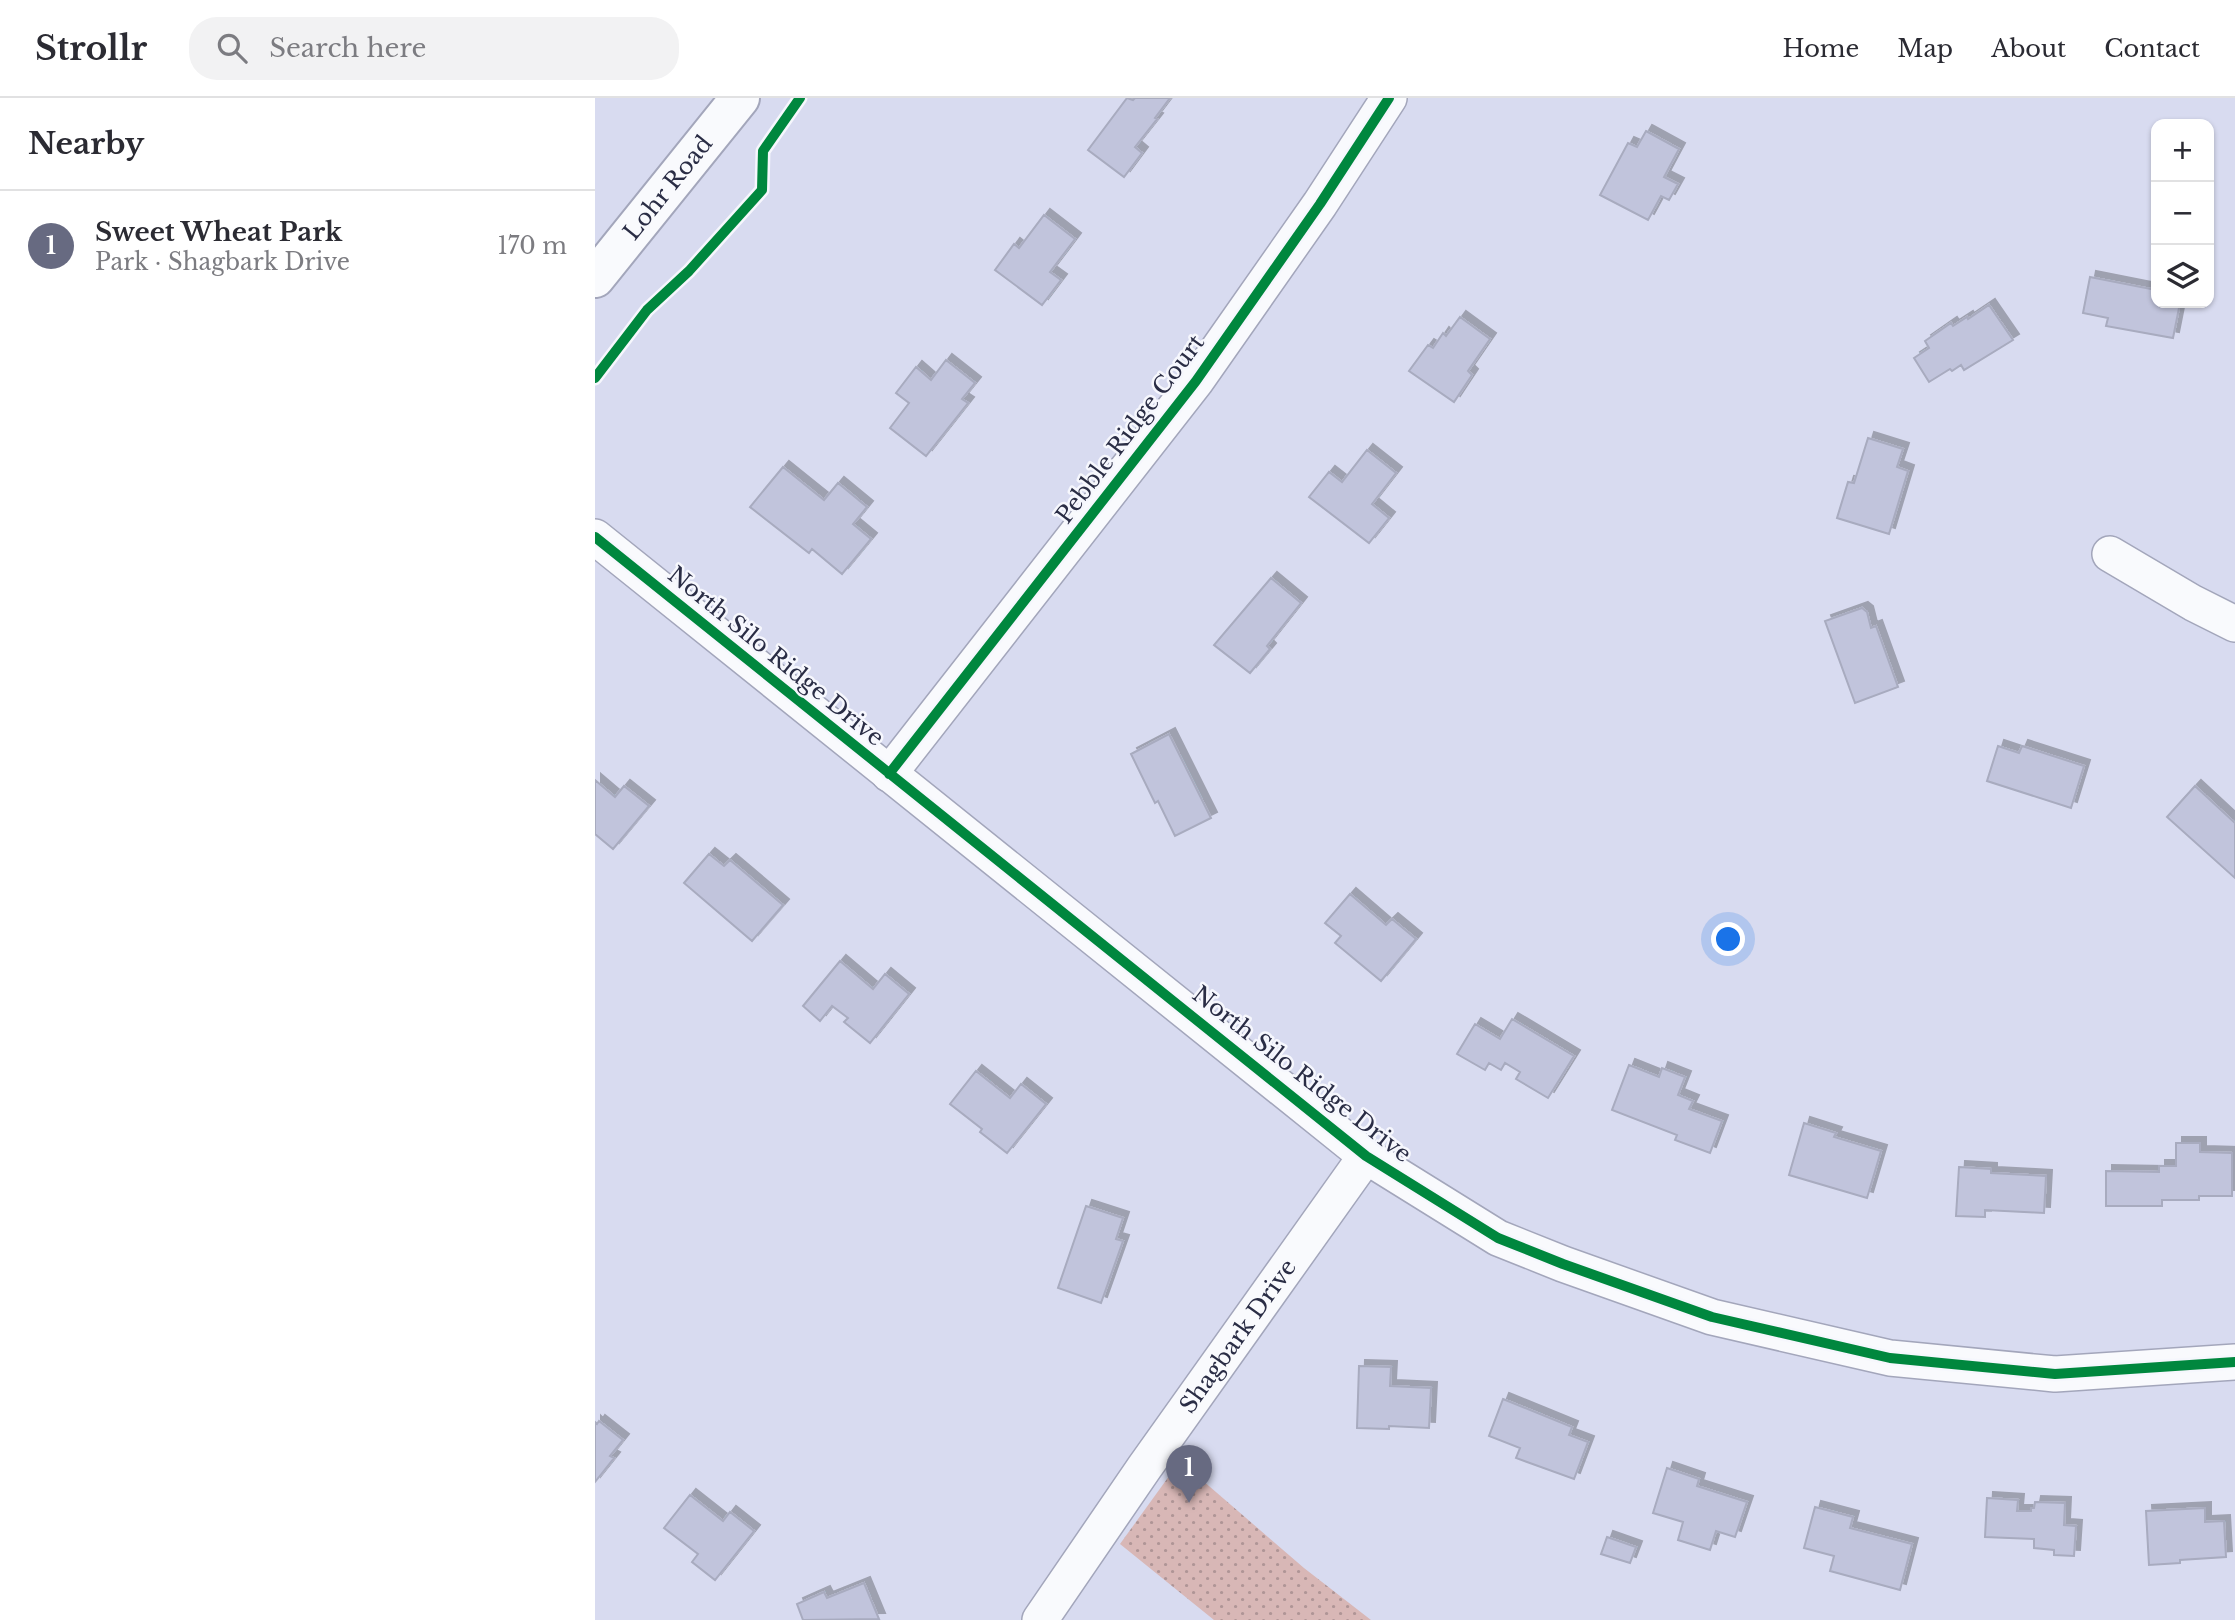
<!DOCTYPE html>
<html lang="en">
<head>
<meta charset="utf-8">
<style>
	body { margin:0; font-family:"Libre Baskerville",serif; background:#f2f2f3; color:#2b2b33 }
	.controls { position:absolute; right:21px; top:21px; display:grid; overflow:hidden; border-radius:14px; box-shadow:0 2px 5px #0004 }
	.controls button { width:63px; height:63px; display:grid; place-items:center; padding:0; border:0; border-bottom:2px solid #e1e1e2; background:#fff; color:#2b2b33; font:35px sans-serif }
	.you { position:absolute; left:1134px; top:842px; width:24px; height:24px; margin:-18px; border:5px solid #fff; border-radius:50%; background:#1a73e8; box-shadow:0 0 0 10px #1a73e833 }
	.badge { display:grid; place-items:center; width:46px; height:46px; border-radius:50%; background:#676a81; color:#fff; font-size:23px; font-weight:700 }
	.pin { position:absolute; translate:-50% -58px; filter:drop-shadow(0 2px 4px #0008) }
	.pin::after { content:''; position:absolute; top:37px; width:24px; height:21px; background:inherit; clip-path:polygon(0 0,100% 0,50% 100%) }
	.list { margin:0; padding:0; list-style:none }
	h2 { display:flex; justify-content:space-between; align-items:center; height:91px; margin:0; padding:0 28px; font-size:30px }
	h2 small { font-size:23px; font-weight:400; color:#7c7c81 }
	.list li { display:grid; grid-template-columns:46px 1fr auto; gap:21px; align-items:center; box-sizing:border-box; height:112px; padding:0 28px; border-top:2px solid #e1e1e2 }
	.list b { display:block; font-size:26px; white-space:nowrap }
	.list p { margin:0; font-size:23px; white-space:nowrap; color:#7c7c81 }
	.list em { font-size:23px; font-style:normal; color:#7c7c81 }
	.icon { flex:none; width:38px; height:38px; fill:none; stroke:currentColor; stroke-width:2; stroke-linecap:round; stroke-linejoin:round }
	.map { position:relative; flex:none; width:1640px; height:1522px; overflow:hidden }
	header { display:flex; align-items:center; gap:42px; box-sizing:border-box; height:98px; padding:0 35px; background:#fff; border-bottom:2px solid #e1e1e2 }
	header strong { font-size:33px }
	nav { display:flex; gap:38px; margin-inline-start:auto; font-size:24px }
	.search { width:490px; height:63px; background:#f2f2f3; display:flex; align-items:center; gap:18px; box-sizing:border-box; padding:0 24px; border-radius:28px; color:#7c7c81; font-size:26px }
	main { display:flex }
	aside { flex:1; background:#fff }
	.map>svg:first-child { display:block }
	.park { fill:url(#park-dots) }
	.building { fill:#c1c4dc; stroke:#a8abbf; stroke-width:2; filter:url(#shadow) }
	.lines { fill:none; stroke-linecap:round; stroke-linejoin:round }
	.minor-casing { stroke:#a3a6bb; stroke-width:38 }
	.tertiary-casing { stroke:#a3a6bb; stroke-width:42 }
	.minor { stroke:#f9fafd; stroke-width:35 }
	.tertiary { stroke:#f9fafd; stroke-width:38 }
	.cycleway-casing { stroke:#f6f7fd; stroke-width:15 }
	.cycleway { stroke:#00873e; stroke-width:10 }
	.labels { text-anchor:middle; stroke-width:5; stroke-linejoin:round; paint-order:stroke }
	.street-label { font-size:23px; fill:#2a2d45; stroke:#f6f7fd }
</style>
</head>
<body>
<header>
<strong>Strollr</strong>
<div class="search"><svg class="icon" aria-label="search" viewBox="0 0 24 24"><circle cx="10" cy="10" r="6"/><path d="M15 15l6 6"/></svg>Search here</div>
<nav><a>Home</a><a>Map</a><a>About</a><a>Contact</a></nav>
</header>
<main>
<aside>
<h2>Nearby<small></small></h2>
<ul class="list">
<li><span class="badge">1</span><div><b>Sweet Wheat Park</b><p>Park · Shagbark Drive</p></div><em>170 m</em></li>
</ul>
</aside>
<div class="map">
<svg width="1640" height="1522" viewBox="0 0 1640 1522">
	<defs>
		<pattern id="park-dots" width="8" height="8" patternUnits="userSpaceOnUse" patternTransform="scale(1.75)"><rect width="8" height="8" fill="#d8b7b6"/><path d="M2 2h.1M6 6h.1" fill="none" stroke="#af9596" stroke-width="1.8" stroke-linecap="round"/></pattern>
		<filter id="shadow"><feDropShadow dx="6" dy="-6" stdDeviation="0" flood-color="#0004"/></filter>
	</defs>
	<rect width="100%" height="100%" fill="#d8dbf0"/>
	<path class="park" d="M 585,1363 L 709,1470 L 776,1522 L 619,1522 L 525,1446 Z"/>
	<path class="building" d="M 532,0 L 538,2 L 540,0 L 575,0 L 560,20 L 562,21 L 540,49 L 547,55 L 529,79 L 493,52 Z
		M 1051,33 L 1084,51 L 1069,79 L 1083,86 L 1074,102 L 1066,98 L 1053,122 L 1005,97 L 1033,45 L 1042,49 Z
		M 449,117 L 480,141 L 455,174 L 466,182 L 447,207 L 400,172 L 419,146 L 424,150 Z
		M 1495,179 L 1561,192 L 1561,205 L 1585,205 L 1578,240 L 1511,228 L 1513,220 L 1488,215 Z
		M 1394,207 L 1418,242 L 1369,272 L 1366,267 L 1357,273 L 1355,271 L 1334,284 L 1319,260 L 1334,250 L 1330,243 L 1356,225 L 1358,228 L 1372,219 L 1373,221 Z
		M 865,219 L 895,241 L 873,273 L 877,277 L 859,304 L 814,273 L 833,247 L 838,250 L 848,235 L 851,238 Z
		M 351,262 L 380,285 L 367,301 L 373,305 L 331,358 L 295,330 L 314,305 L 301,295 L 321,269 L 336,282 Z
		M 1273,340 L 1308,351 L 1302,369 L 1313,373 L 1294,436 L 1242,420 L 1253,384 L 1259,385 Z
		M 772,352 L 801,375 L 777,406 L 794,420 L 774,445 L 714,399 L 734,374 L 747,384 Z
		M 188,369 L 229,402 L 243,385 L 272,409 L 258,426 L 276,441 L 247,476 L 217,451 L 214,455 L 155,409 Z
		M 676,480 L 706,505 L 672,548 L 675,551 L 655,575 L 619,547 Z
		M 1267,510 L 1272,514 L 1276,530 L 1281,528 L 1303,589 L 1260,605 L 1230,523 Z
		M 574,636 L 616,720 L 580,738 L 563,703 L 560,705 L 536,656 Z
		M 1403,648 L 1424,655 L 1427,648 L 1489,668 L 1476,710 L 1392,683 Z
		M 0,682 L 20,699 L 29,688 L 54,708 L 18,751 L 0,736 Z
		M 1600,688 L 1640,725 L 1640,780 L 1572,719 Z
		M 114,756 L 129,768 L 135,762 L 188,807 L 157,843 L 89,785 Z
		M 755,796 L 791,827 L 797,821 L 821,841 L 786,883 L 740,845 L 746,838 L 730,825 Z
		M 245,863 L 278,891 L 290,876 L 314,896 L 275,945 L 249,924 L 253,920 L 237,908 L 225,923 L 208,908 Z
		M 917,921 L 979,958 L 953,1000 L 921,981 L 925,974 L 910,965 L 906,972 L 894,965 L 890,972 L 862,956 L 880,926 L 905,941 Z
		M 1034,967 L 1064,979 L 1067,970 L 1090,979 L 1083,997 L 1098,1003 L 1094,1011 L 1127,1023 L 1115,1055 L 1080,1042 L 1082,1037 L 1017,1012 Z
		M 381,973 L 415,1000 L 426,986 L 451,1006 L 412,1055 L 385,1034 L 387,1031 L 355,1006 Z
		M 1209,1025 L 1241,1035 L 1239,1039 L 1286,1053 L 1272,1100 L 1194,1077 Z
		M 1581,1045 L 1605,1045 L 1605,1054 L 1637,1055 L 1637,1098 L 1604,1098 L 1604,1102 L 1567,1102 L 1567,1108 L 1511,1108 L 1511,1073 L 1564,1074 L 1564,1068 L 1581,1068 Z
		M 1364,1069 L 1396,1071 L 1396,1075 L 1451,1078 L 1449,1115 L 1390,1112 L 1390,1119 L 1361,1118 Z
		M 491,1108 L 528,1120 L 521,1141 L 528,1143 L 506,1205 L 463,1190 Z
		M 764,1268 L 796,1269 L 795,1288 L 836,1290 L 834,1330 L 794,1328 L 794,1331 L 762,1330 Z
		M 908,1301 L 977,1329 L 974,1337 L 993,1344 L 979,1381 L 921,1360 L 925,1350 L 894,1338 Z
		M 4,1323 L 28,1342 L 15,1358 L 19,1360 L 0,1384 L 0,1324 L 2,1326 Z
		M 1072,1370 L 1104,1381 L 1102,1388 L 1152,1404 L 1140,1439 L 1121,1433 L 1115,1452 L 1083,1442 L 1088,1424 L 1058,1415 Z
		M 95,1397 L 128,1423 L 135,1414 L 159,1433 L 120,1482 L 97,1464 L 103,1456 L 69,1430 Z
		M 1392,1400 L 1423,1402 L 1422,1413 L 1436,1413 L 1436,1410 L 1439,1410 L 1440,1404 L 1470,1405 L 1469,1427 L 1481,1428 L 1479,1458 L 1459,1457 L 1459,1452 L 1439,1450 L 1439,1441 L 1390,1439 Z
		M 1220,1409 L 1258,1419 L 1255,1430 L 1317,1446 L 1305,1492 L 1235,1473 L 1239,1458 L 1209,1450 Z
		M 1610,1410 L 1610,1424 L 1629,1423 L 1631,1459 L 1585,1462 L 1585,1465 L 1554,1467 L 1551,1413 Z
		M 1012,1439 L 1041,1449 L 1035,1465 L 1006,1456 Z
		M 269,1485 L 284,1521 L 208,1522 L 202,1506 L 229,1494 L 232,1500 Z"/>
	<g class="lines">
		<defs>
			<g id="minor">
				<path d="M 0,439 L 771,1058 L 903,1140 L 968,1166 L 1117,1219 L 1295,1260 L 1460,1276 L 1640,1264"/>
				<path d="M 1515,456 L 1598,505 L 1640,526"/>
				<path d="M 294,676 L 601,283 L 725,106 L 794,0"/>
				<path id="s1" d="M 445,1522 L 549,1370 L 771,1058"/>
			</g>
			<g id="tertiary">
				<path id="s2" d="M 0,180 L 145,0"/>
			</g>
		</defs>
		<use href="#minor" class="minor-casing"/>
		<use href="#tertiary" class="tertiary-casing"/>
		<use href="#minor" class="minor"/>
		<use href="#tertiary" class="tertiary"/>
		<defs>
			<path id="cycleway" d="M 0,280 L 52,212 L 94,173 L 167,92 L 168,53 L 205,0
				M 0,439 L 771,1058 L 903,1140 L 968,1166 L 1117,1219 L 1295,1260 L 1460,1276 L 1640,1264
				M 294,676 L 601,283 L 725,106 L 794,0"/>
		</defs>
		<use href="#cycleway" class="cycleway-casing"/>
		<use href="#cycleway" class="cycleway"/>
	</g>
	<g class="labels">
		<g class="street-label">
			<text dy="8" stroke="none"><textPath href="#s2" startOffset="116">Lohr Road</textPath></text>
			<text transform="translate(535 331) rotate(-53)" y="8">Pebble Ridge Court</text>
			<text transform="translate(181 558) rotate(39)" y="8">North Silo Ridge Drive</text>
			<text transform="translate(707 976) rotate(38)" y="8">North Silo Ridge Drive</text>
			<text dy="8" stroke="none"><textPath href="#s1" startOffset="346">Shagbark Drive</textPath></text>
		</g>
	</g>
</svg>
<div class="controls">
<button>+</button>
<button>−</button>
<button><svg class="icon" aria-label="layers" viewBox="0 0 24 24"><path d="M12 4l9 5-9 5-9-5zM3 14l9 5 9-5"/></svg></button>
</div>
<div class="you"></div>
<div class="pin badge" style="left:594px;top:1405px">1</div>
</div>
</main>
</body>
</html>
